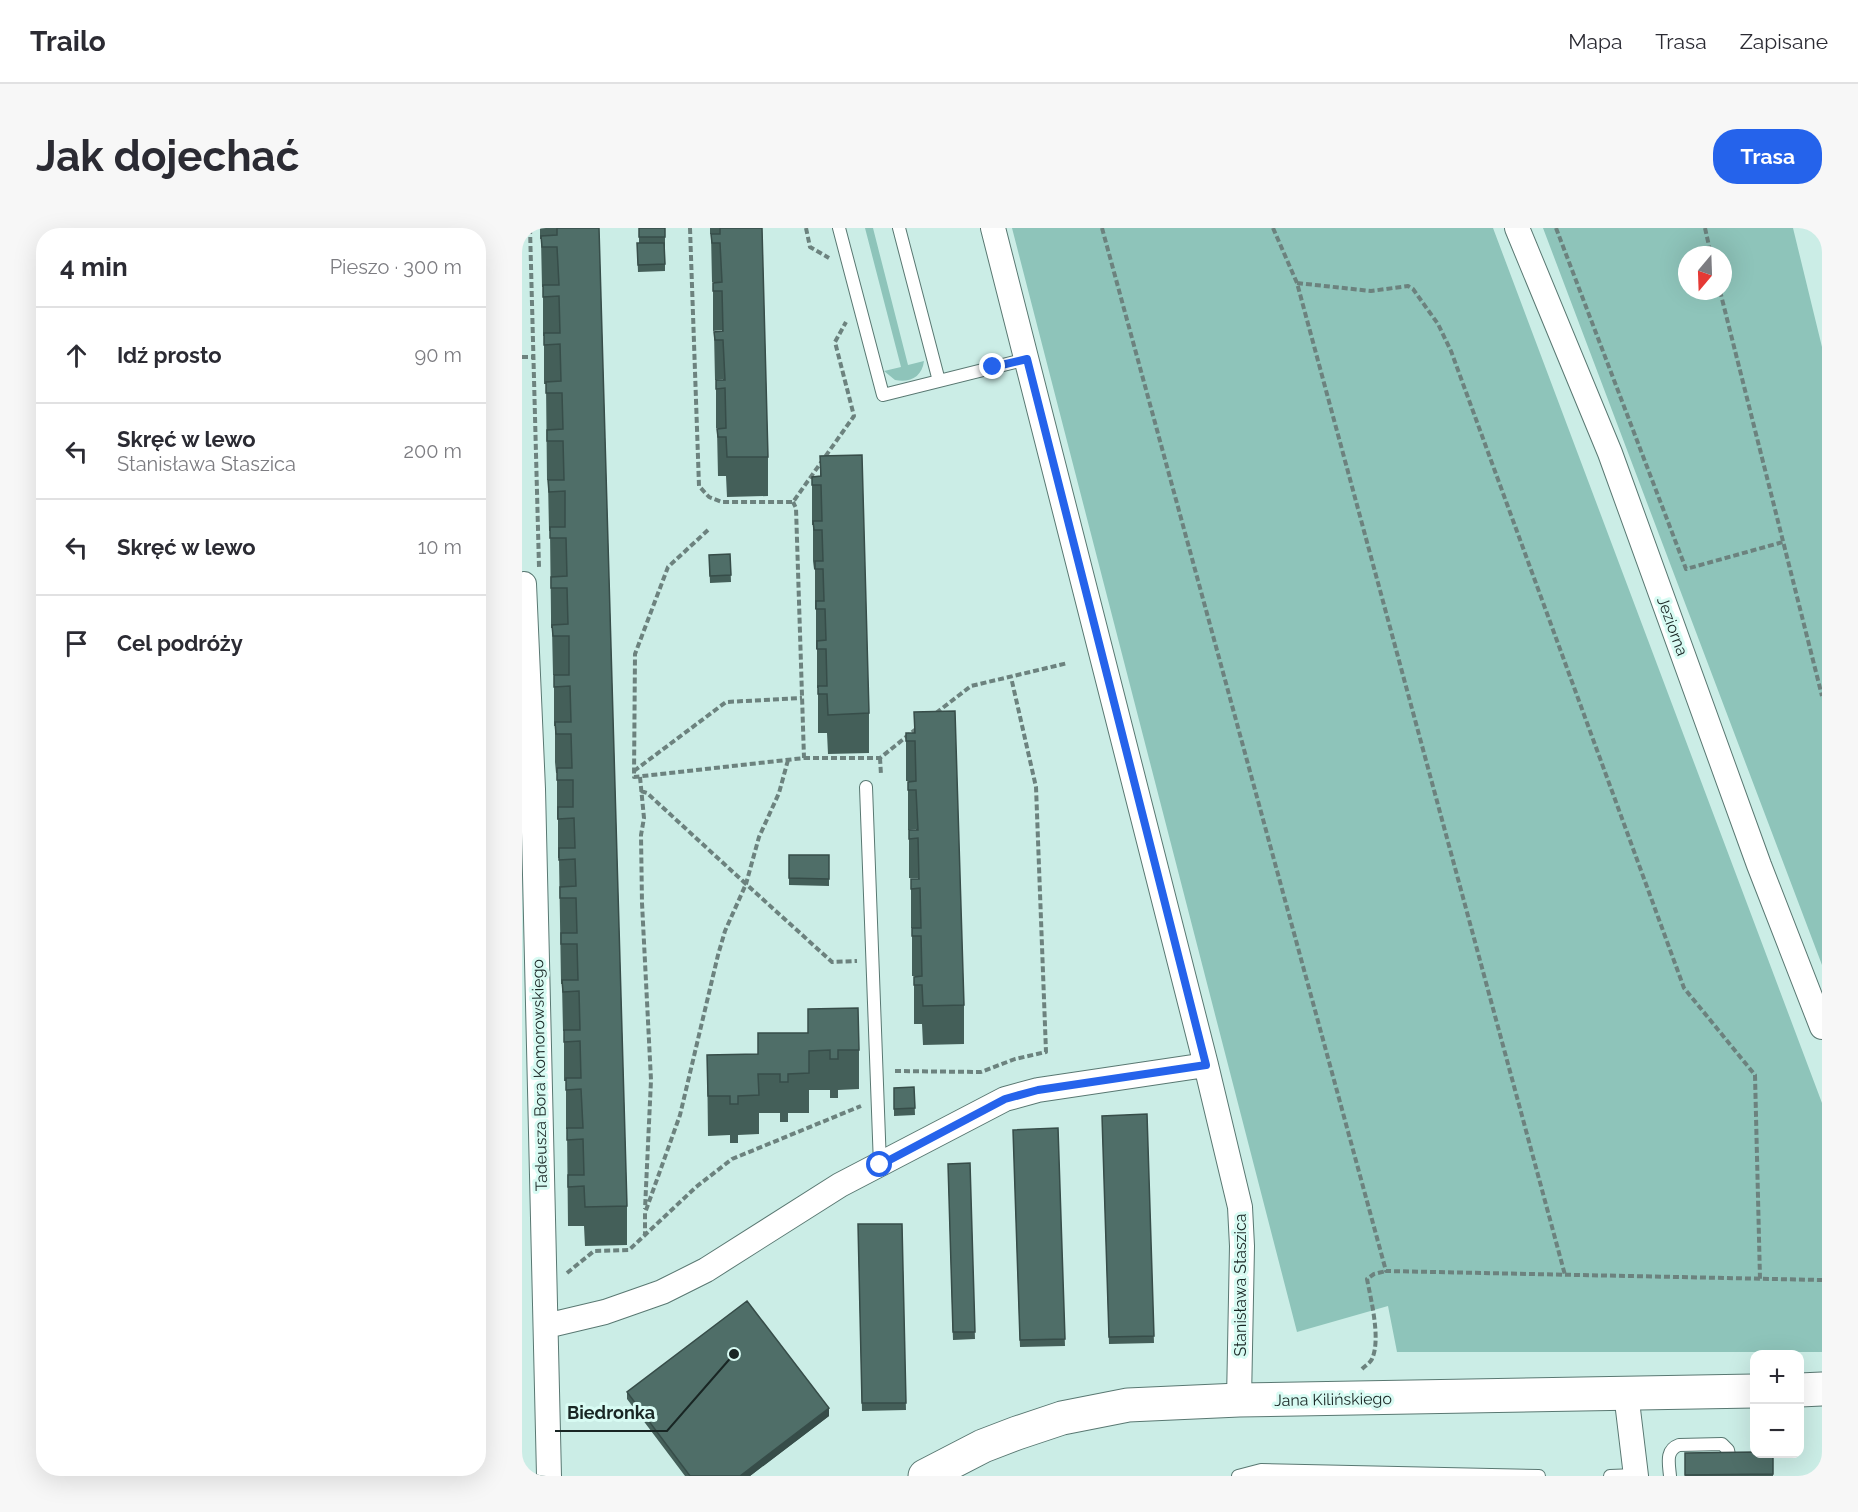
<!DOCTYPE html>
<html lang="pl">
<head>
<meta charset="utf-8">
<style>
	body { margin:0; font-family:Raleway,sans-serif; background:#f7f7f7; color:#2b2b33 }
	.controls { position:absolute; right:18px; bottom:18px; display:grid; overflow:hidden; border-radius:12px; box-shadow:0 6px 24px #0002 }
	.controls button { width:54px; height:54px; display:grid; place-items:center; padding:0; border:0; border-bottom:2px solid #e1e1e2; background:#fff; color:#2b2b33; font:30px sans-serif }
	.compass { position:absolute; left:1156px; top:18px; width:54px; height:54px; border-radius:50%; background:#fff; box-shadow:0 6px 24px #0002; rotate:199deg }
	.stop { position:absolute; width:18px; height:18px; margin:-14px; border:4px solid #2563eb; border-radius:50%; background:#fff }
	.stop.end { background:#2563eb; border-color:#fff; box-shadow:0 2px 6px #0008 }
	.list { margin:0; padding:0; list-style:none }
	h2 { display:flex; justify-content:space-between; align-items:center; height:78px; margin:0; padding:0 24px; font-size:26px }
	h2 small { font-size:20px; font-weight:400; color:#7c7c81 }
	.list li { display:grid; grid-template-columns:39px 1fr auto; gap:18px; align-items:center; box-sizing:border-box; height:96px; padding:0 24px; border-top:2px solid #e1e1e2 }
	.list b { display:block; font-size:22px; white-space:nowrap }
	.list p { margin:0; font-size:20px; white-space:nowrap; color:#7c7c81 }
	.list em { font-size:20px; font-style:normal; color:#7c7c81 }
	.icon { flex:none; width:33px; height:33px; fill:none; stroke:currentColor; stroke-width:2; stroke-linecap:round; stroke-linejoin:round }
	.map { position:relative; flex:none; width:1300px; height:1248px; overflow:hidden; border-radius:24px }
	header { display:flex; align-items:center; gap:36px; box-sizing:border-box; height:84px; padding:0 30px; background:#fff; border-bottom:2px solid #e1e1e2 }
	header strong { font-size:28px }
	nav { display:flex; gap:33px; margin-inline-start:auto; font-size:21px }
	.intro { display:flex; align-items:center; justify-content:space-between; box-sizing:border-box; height:144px; padding:0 36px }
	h1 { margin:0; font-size:42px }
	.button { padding:15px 27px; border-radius:24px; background:#2563eb; color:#fff; font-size:21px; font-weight:700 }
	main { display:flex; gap:36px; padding:0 36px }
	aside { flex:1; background:#fff; border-radius:24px; box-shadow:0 6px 24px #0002 }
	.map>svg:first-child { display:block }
	.green { fill:#8ec4ba; fill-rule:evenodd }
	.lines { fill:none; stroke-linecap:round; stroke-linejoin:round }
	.lane-casing { stroke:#597872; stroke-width:14 }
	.street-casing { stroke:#597872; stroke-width:26 }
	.secondary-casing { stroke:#597872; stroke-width:35 }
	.path { stroke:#6c827e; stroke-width:4; stroke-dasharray:6 3; stroke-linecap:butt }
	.lane { stroke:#fff; stroke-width:12 }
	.street { stroke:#fff; stroke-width:24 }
	.secondary { stroke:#fff; stroke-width:33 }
	.wall { fill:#445f59 }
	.shaded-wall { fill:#374d49 }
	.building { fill:#4f6e68; stroke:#374d49; stroke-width:1.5 }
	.route { stroke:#2563eb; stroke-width:8 }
	.labels { text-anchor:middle; stroke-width:6; stroke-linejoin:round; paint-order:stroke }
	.street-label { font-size:16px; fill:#192624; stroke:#d8fbf3 }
	.leader { fill:none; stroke:#192624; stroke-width:2 }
	.callout-dot { fill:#192624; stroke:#d8fbf3; stroke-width:2 }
	.callout-label { font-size:18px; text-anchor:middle; font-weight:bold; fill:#192624; stroke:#d8fbf3; stroke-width:6; stroke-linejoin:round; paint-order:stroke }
</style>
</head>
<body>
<header>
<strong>Trailo</strong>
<nav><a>Mapa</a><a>Trasa</a><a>Zapisane</a></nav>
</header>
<div class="intro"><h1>Jak dojechać</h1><a class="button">Trasa</a></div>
<main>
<aside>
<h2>4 min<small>Pieszo · 300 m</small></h2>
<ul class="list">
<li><svg class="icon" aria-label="ahead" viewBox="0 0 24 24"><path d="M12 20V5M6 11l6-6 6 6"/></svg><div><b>Idź prosto</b></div><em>90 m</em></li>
<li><svg class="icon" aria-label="left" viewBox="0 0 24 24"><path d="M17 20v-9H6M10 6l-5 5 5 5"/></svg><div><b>Skręć w lewo</b><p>Stanisława Staszica</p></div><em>200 m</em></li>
<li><svg class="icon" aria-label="left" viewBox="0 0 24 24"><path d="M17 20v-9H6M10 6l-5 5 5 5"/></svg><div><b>Skręć w lewo</b></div><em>10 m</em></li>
<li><svg class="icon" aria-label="arrive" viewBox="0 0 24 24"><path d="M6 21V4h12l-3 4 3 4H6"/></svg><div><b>Cel podróży</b></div></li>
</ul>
</aside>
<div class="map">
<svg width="1300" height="1248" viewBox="0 0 1300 1248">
	<rect width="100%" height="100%" fill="#cbede6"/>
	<path class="green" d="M 343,0 L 351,0 L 386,137 L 402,133 C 400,149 388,155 373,152 L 362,143 L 379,139 Z
		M 490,0 L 971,0 L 1300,875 L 1300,1124 L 875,1124 L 866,1078 L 775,1104 Z
		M 1021,0 L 1271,0 L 1300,119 L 1300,737 ZM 1165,27 L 1201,27 L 1201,63 L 1165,63 Z"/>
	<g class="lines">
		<defs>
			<path id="lane" d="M 317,0 L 361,167 L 505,131
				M 377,0 L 417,153
				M 344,559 L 358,937
				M 716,1248 L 739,1242 L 1017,1248
				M 1088,1248 L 1114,1247
				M 1148,1248 C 1147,1236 1143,1222 1157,1217 L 1200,1216 L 1206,1222 L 1208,1232"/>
			<path id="street" d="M 471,0 L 684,837 L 718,979 L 720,1018 L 717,1172
				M 995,0 L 1088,225 L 1237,637 L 1300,799
				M 2,356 L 11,561 L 27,1248
				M 24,1098 L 83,1084 L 140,1064 L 184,1042 L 318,957 L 483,871 L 516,862 L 684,837
				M 1104,1165 L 1114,1248"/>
			<path id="secondary" d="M 1278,1162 L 1300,1161
				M 403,1248 L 461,1218 L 495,1205 L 540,1190 L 606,1177 L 717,1172 L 1232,1163"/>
		</defs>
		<use href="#lane" class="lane-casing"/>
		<use href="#street" class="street-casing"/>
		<use href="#secondary" class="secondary-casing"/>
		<path class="path" d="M 8,0 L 17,339
			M 168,0 L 177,258 L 187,269 L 200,274 L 271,274 L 332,188 L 313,114 L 324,94
			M 284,0 L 288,19 L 307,30
			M 580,0 L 864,1043 L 1300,1052
			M 751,0 L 775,55 L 1043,1047
			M 1034,0 L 1164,341 L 1261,314
			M 1183,0 L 1189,27
			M 775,55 L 849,63 L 886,58 L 891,61 L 916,96 L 929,123 L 1162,760 L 1233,847 L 1238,1051
			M 1198,63 L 1300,468
			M 0,129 L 11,129
			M 186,302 L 146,339 L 113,426 L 112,549 L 282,530 L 274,280 L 271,274
			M 414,485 L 449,458 L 546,435
			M 282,530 L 358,530 L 394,501
			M 358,530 L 359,547
			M 266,532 L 257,565 L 237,609 L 224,656 L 310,734 L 335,733
			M 112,543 L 204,474 L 280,470
			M 118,549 L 122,590 L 119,607 L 120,675 L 129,852 L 123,981
			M 119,563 L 125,565 L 224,656 L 203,703 L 196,727 L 158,887 L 123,985 L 123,1008
			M 373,843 L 459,844 L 493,831 L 524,824 L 514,559 L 489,449
			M 45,1045 L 72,1023 L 107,1022 L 174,959 L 210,931 L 339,878
			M 840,1141 C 843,1138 848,1135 850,1131 C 859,1111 849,1072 845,1051 L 852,1046 L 864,1043"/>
		<use href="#lane" class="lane"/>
		<use href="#street" class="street"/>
		<use href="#secondary" class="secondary"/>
	</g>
	<path class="wall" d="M 18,0 L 77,0 L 105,978 L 105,1017 L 63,1018 L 62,998 L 46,998 L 45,901 L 44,901 L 44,853 L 42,853 L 42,803 L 41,803 L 40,756 L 39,756 L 37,630 L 36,630 L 36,591 L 35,592 L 35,545 L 34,545 L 33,534 L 33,498 L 32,498 L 32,447 L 31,447 L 30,400 L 29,400 L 29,388 L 28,303 L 27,303 L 26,252 L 25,252 L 24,156 L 22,156 L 22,108 L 21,108 L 21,59 L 20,59 L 19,11 L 18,11 Z
		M 117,0 L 143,0 L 143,43 L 116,44 L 115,15 L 117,15 Z
		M 188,0 L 240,0 L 246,229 L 246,268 L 205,269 L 204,248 L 196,248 L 195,201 L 203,200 L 194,200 L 194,152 L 201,152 L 201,151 L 193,152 L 192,104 L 200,104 L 200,102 L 191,103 L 191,55 L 198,54 L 190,54 L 189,6 L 197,6 L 188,6 Z
		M 298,228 L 347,485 L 347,525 L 306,526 L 305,505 L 296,505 L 296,460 L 295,460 L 295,421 L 294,421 L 294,381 L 293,381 L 293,341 L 292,341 L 291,333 L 291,297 L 290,297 L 290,249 L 298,248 Z
		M 208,326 L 209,354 L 188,355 L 187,327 Z
		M 392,484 L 442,777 L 442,816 L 401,817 L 400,796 L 392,796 L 392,749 L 399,749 L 399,748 L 390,748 L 390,700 L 398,700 L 389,700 L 389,651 L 396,651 L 396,650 L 387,650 L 387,602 L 394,602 L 394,601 L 386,602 L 386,554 L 393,553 L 384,553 L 384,505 L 392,505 Z
		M 267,627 L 307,627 L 307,658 L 267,657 Z
		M 286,781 L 337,822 L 337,861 L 316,862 L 316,870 L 308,870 L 308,862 L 287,862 L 287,885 L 266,885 L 266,894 L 258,894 L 258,885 L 237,885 L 237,906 L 216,907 L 216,915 L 208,915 L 208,907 L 186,908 L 185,827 L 236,826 L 236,805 L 286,805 Z
		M 392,859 L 393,887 L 372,888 L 372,860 Z
		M 625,886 L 632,1115 L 587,1116 L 580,888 Z
		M 536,900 L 543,1118 L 498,1119 L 491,902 Z
		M 448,935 L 453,1111 L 431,1112 L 426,936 Z
		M 336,996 L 380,996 L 384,1182 L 340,1183 Z
		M 105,1164 L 307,1188 L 228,1248 L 163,1248 L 105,1171 Z
		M 1163,1225 L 1251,1226 L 1251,1248 L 1163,1248 Z"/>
	<path class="shaded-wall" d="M 307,1180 L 307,1188 L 228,1248 L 218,1248 Z"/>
	<path class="building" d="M 35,0 L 77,0 L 105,978 L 63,979 L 62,958 L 46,959 L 46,947 L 62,947 L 61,911 L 45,912 L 45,900 L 61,900 L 59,861 L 44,862 L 44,850 L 59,850 L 58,813 L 42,814 L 42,802 L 58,802 L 57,763 L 41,764 L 40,752 L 56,752 L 55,716 L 39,716 L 39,705 L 55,705 L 54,670 L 38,670 L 38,659 L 54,658 L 53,631 L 37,632 L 37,620 L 53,620 L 52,590 L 36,591 L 36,579 L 51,579 L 51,552 L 35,552 L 35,540 L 50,540 L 49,506 L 34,506 L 33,494 L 49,494 L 48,458 L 32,459 L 32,447 L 47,447 L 47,408 L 31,408 L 30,397 L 46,396 L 45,360 L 29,360 L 29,349 L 45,348 L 44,310 L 28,310 L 28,299 L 43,299 L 43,263 L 27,264 L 26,252 L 42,252 L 41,213 L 25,213 L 25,202 L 41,201 L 40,165 L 24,165 L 24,154 L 39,153 L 38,116 L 22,117 L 22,105 L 38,105 L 37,68 L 21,69 L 21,57 L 37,57 L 35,19 L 20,19 L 19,8 L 35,7 Z
		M 117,0 L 143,0 L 143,9 L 117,9 Z
		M 198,0 L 240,0 L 246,229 L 205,229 L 204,209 L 196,209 L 195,201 L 204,200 L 203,160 L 194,161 L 194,152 L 203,152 L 201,112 L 193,112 L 192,104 L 201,103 L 200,63 L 191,63 L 191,55 L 200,54 L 198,15 L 190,15 L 189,6 L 198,6 Z
		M 115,15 L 142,15 L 143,36 L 116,37 Z
		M 340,227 L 347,485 L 306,487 L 305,466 L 296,466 L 296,458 L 305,458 L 304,421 L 295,421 L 295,413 L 304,412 L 303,381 L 294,381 L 294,373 L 302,373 L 301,341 L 293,341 L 293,333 L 301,333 L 300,302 L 292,302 L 291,293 L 300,293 L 299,257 L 290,257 L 290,249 L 299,248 L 298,228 Z
		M 208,326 L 209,347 L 188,348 L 187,327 Z
		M 433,483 L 442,777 L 401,778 L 400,757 L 392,757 L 392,749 L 400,748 L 399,708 L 390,708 L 390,700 L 399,700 L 398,660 L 389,661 L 389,651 L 397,651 L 396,610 L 387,611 L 387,602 L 396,602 L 394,562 L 386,562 L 386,554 L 394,553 L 393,513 L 384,513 L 384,505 L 393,505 L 392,484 Z
		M 267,627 L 307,627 L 307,651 L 267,650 Z
		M 336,780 L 337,822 L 316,822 L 316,831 L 308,831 L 308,822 L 287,823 L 287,845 L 266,846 L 266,854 L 258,854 L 258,846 L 236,846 L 237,867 L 216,868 L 216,876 L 208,876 L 208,868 L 186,868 L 185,827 L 236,826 L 236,805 L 286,805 L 286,781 Z
		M 392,859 L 393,880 L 372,881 L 372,860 Z
		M 625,886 L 632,1108 L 587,1109 L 580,888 Z
		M 536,900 L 543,1111 L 498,1112 L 491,902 Z
		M 448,935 L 453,1104 L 431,1104 L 426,936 Z
		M 336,996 L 380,996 L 384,1175 L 340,1175 Z
		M 225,1073 L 307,1180 L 218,1248 L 168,1248 L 105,1164 Z
		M 1233,1224 L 1233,1226 L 1251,1226 L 1251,1246 L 1163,1247 L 1163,1225 Z"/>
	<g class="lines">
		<path class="route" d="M 358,937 L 483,871 L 516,862 L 684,837 L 505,131 L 471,139"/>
	</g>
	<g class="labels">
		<g class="street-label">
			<text transform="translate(1151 398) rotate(70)" y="6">Jeziorna</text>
			<text transform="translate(17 847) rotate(-91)" y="6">Tadeusza Bora Komorowskiego</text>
			<text transform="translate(718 1057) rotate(-90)" y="6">Stanisława Staszica</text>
			<text transform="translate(811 1171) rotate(-1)" y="6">Jana Kilińskiego</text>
		</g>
	</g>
	<path class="leader" d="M212 1126L145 1203H33"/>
	<circle class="callout-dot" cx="212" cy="1126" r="6"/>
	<g class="callout-label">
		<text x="89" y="1191">Biedronka</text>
	</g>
</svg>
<div class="controls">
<button>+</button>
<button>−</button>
</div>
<svg class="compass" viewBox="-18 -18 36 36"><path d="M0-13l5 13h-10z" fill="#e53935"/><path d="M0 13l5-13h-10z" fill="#7c7c81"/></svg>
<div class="stop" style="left:358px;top:937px"></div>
<div class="stop end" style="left:471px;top:139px"></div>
</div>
</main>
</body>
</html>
